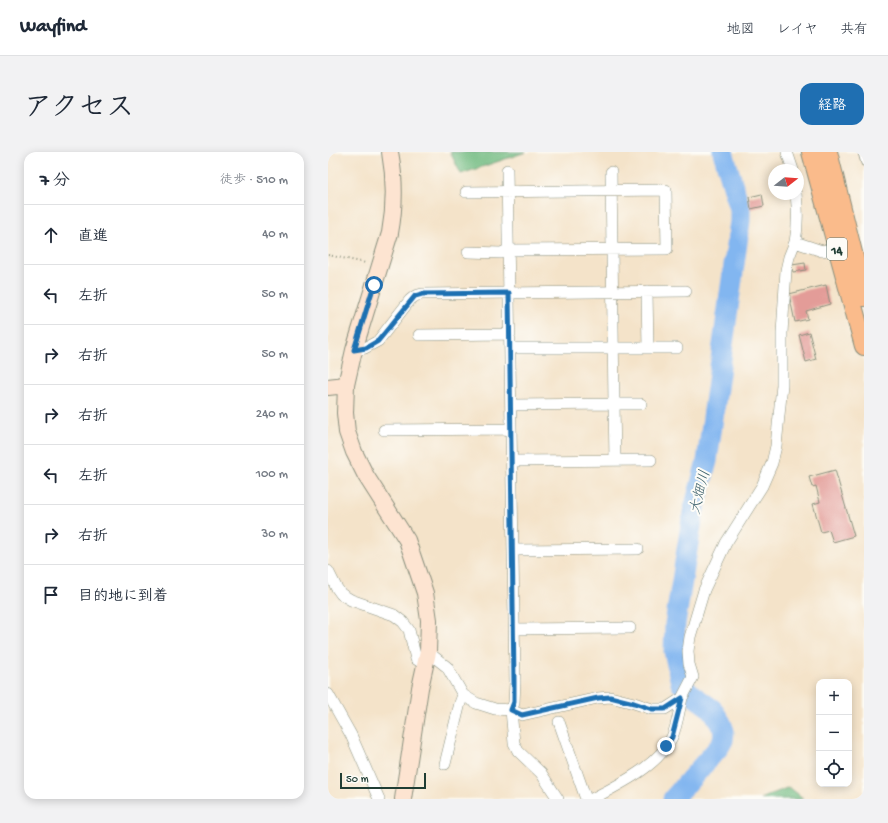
<!DOCTYPE html>
<html lang="ja">
<head>
<meta charset="utf-8">
<style>
	body { margin:0; font-family:"Gochi Hand","Klee One",sans-serif; background:#f2f2f3; color:#1f2937 }
	.controls { position:absolute; right:12px; bottom:12px; display:grid; overflow:hidden; border-radius:8px; box-shadow:0 2px 10px #0003 }
	.controls button { width:36px; height:36px; display:grid; place-items:center; padding:0; border:0; border-bottom:1px solid #e0e1e3; background:#fff; color:#1f2937; font:20px sans-serif }
	.compass { position:absolute; left:440px; top:12px; width:36px; height:36px; border-radius:50%; background:#fff; box-shadow:0 2px 10px #0003; rotate:73deg }
	.scale { position:absolute; left:12px; bottom:10px; width:86px; box-sizing:border-box; padding-left:4px; border:2px solid #1f3d34; border-top:0; font-size:11px; line-height:14px; white-space:nowrap; color:#1f3d34; -webkit-text-stroke:3px #fdfcf7; paint-order:stroke }
	.stop { position:absolute; width:12px; height:12px; margin:-9px; border:3px solid #1f6fb2; border-radius:50%; background:#fff }
	.stop.end { background:#1f6fb2; border-color:#fff; box-shadow:0 1px 4px #0008 }
	.list { margin:0; padding:0; list-style:none }
	h2 { display:flex; justify-content:space-between; align-items:center; height:52px; margin:0; padding:0 16px; font-size:17px }
	h2 small { font-size:13px; font-weight:400; color:#747a83 }
	.list li { display:grid; grid-template-columns:26px 1fr auto; gap:12px; align-items:center; box-sizing:border-box; height:60px; padding:0 16px; border-top:1px solid #e0e1e3 }
	.list b { display:block; font-size:15px; white-space:nowrap }
	.list em { font-size:13px; font-style:normal; color:#747a83 }
	.icon { flex:none; width:22px; height:22px; fill:none; stroke:currentColor; stroke-width:2; stroke-linecap:round; stroke-linejoin:round }
	.map { position:relative; flex:none; width:536px; height:647px; overflow:hidden; border-radius:12px }
	header { display:flex; align-items:center; gap:24px; box-sizing:border-box; height:56px; padding:0 20px; background:#fff; border-bottom:1px solid #e0e1e3 }
	header strong { font-size:19px }
	nav { display:flex; gap:22px; margin-inline-start:auto; font-size:14px }
	.intro { display:flex; align-items:center; justify-content:space-between; box-sizing:border-box; height:96px; padding:0 24px }
	h1 { margin:0; font-size:28px }
	.button { padding:10px 18px; border-radius:12px; background:#1f6fb2; color:#fff; font-size:14px; font-weight:700 }
	main { display:flex; gap:24px; padding:0 24px }
	aside { flex:1; background:#fff; border-radius:12px; box-shadow:0 2px 10px #0003 }
	.map>svg:first-child { display:block }
	.forest { fill:#72bb81; stroke:#487c5a }
	.lines { fill:none; stroke-linecap:round; stroke-linejoin:round }
	.river { stroke:#82b6f0; stroke-width:21 }
	.building { fill:#e39c98 }
	.lane-casing { stroke:#8a907e; stroke-width:7 }
	.street-casing { stroke:#8a907e; stroke-width:12 }
	.secondary-casing { stroke:#8a907e; stroke-width:18 }
	.primary-casing { stroke:#8a907e; stroke-width:20 }
	.path { stroke:#8a907e; stroke-width:2; stroke-dasharray:1 3; stroke-linecap:butt }
	.lane { stroke:#fff; stroke-width:5.5 }
	.street { stroke:#fff; stroke-width:11 }
	.secondary { stroke:#fde4d1; stroke-width:16 }
	.primary { stroke:#fabb8b; stroke-width:18 }
	.route { stroke:#1f6fb2; stroke-width:5 }
	.labels { text-anchor:middle; stroke-width:4; stroke-linejoin:round; paint-order:stroke }
	.shield { fill:#fdfcf7; stroke:#62766e; stroke-width:1 }
	.shield-label { font-size:13px; font-weight:bold; fill:#1f3d34 }
	.water-label { font-size:15px; font-style:italic; fill:#3d616c; stroke:#fdfcf7 }
</style>
</head>
<body>
<header>
<strong>Wayfind</strong>
<nav><a>地図</a><a>レイヤ</a><a>共有</a></nav>
</header>
<div class="intro"><h1>アクセス</h1><a class="button">経路</a></div>
<main>
<aside>
<h2>7 分<small>徒歩 · 510 m</small></h2>
<ul class="list">
<li><svg class="icon" aria-label="ahead" viewBox="0 0 24 24"><path d="M12 20V5M6 11l6-6 6 6"/></svg><div><b>直進</b></div><em>40 m</em></li>
<li><svg class="icon" aria-label="left" viewBox="0 0 24 24"><path d="M17 20v-9H6M10 6l-5 5 5 5"/></svg><div><b>左折</b></div><em>50 m</em></li>
<li><svg class="icon" aria-label="right" viewBox="0 0 24 24"><path d="M7 20v-9h11M14 6l5 5-5 5"/></svg><div><b>右折</b></div><em>50 m</em></li>
<li><svg class="icon" aria-label="right" viewBox="0 0 24 24"><path d="M7 20v-9h11M14 6l5 5-5 5"/></svg><div><b>右折</b></div><em>240 m</em></li>
<li><svg class="icon" aria-label="left" viewBox="0 0 24 24"><path d="M17 20v-9H6M10 6l-5 5 5 5"/></svg><div><b>左折</b></div><em>100 m</em></li>
<li><svg class="icon" aria-label="right" viewBox="0 0 24 24"><path d="M7 20v-9h11M14 6l5 5-5 5"/></svg><div><b>右折</b></div><em>30 m</em></li>
<li><svg class="icon" aria-label="arrive" viewBox="0 0 24 24"><path d="M6 21V4h12l-3 4 3 4H6"/></svg><div><b>目的地に到着</b></div></li>
</ul>
</aside>
<div class="map">
<svg width="536" height="647" viewBox="0 0 536 647">
	<rect width="100%" height="100%" fill="#fdfcf7"/>
	<filter id="ink" filterUnits="userSpaceOnUse"><feTurbulence type="fractalNoise" baseFrequency=".025" numOctaves="2"/><feDisplacementMap in="SourceGraphic" scale="8" xChannelSelector="R" yChannelSelector="G"/><feConvolveMatrix kernelMatrix="1 2 1 2 8 2 1 2 1" color-interpolation-filters="sRGB"/></filter>
	<filter id="wash" filterUnits="userSpaceOnUse"><feTurbulence type="fractalNoise" baseFrequency=".012" numOctaves="4" result="noise"/><feDisplacementMap in="SourceGraphic" scale="16" xChannelSelector="R" yChannelSelector="G"/><feGaussianBlur stdDeviation="0.9" result="paint"/><feColorMatrix in="noise" values="0 0 0 0 0 0 0 0 0 0 0 0 0 0 0 0 0 1.4 0 .05"/><feComposite in="paint" operator="in"/></filter>
	<g filter="url(#wash)">
		<rect width="100%" height="100%" fill="#f4e3c9"/>
		<path class="forest" d="M 122,0 L 198,0 L 133,22 Z
			M 461,635 L 476,647 L 432,647 Z"/>
		<g class="lines">
			<path class="river" d="M 345,647 L 391,595 L 395,588 L 396,579 L 393,571 L 384,557 L 363,542 L 353,531 L 346,499 L 347,472 L 365,361 L 379,309 L 412,69 L 412,57 L 395,0"/>
		</g>
		<g id="blocks">
			<path class="building" d="M 434,42 L 436,54 L 423,57 L 421,45 Z
				M 477,111 L 478,118 L 465,120 L 464,113 Z
				M 498,133 L 502,152 L 478,159 L 480,167 L 467,170 L 461,142 Z
				M 481,180 L 488,207 L 478,210 L 471,183 Z
				M 507,318 L 526,384 L 505,390 L 501,378 L 493,380 L 485,352 L 492,350 L 488,334 L 484,335 L 481,325 Z"/>
		</g>
	</g>
	<g filter="url(#ink)">
		<use href="#blocks" fill-opacity="0" stroke="#8a907e" stroke-width="1"/>
		<g class="lines">
			<defs>
				<path id="lane" d="M 533,0 L 536,11"/>
				<path id="street" d="M 459,0 L 465,18
					M 138,40 L 338,38 L 339,97 L 180,98 L 173,101 L 140,100
					M 468,42 C 470,59 470,74 467,90 L 494,99 L 515,95
					M 319,139 L 320,196
					M 91,183 L 182,182
					M 182,196 L 349,196
					M 26,198 L 37,196 L 50,189 L 82,148 L 87,144 L 94,142 L 358,139
					M 183,253 L 286,252 L 283,20
					M 56,278 L 183,277
					M 287,308 L 286,252 L 313,252
					M 183,309 L 323,308
					M 185,398 L 310,397
					M 0,419 L 8,435 L 13,442 L 23,448 L 66,463 L 75,470 L 81,478 L 88,507 L 97,513
					M 186,477 L 302,476
					M 100,500 L 119,515 L 135,543 L 148,551 L 167,557 L 183,558 L 186,551 L 187,530 L 179,18
					M 0,542 L 23,583 L 51,647
					M 354,546 L 365,525 L 361,512 L 360,499 L 362,485 L 376,438 L 398,391 L 434,334 L 444,311 L 448,294 L 454,233 L 454,181 L 458,118 L 461,105 L 467,90
					M 183,558 L 194,563 L 270,546 L 282,545 L 306,551 L 324,557 L 337,557 L 354,546 C 351,559 349,574 344,585 C 331,614 290,633 264,647
					M 183,558 L 186,591 L 190,599 L 213,621 L 230,647
					M 231,570 L 258,647
					M 117,612 L 132,551 L 135,543"/>
				<path id="secondary" d="M 62,0 C 67,27 67,54 62,81 L 26,198 L 18,233 L 17,261 L 19,280 L 26,300 L 38,324 L 79,388 L 97,441 L 101,468 L 100,500 L 92,536 L 75,647
					M 0,235 L 18,233"/>
				<path id="primary" d="M 483,0 L 536,194
					M 500,0 L 536,145"/>
			</defs>
			<use href="#lane" class="lane-casing"/>
			<use href="#street" class="street-casing"/>
			<use href="#secondary" class="secondary-casing"/>
			<use href="#primary" class="primary-casing"/>
			<path class="path" d="M 0,103 L 38,111"/>
			<use href="#lane" class="lane"/>
			<use href="#street" class="street"/>
			<use href="#secondary" class="secondary"/>
			<use href="#primary" class="primary"/>
		</g>
	</g>
	<g class="lines" filter="url(#ink)">
		<path class="route" d="M 46,133 L 26,198 L 38,196 L 50,189 L 87,144 L 94,142 L 181,141 L 186,530 L 186,550 L 183,558 L 194,563 L 270,546 L 282,545 L 306,551 L 324,557 L 337,557 L 354,546 L 344,585 L 338,594"/>
	</g>
	<g class="labels">
		<rect class="shield" x="499" y="86" width="20" height="22" rx="3"/>
		<g class="shield-label">
			<text x="509" y="102">14</text>
		</g>
		<g class="water-label">
			<text transform="translate(371 340) rotate(-76)" y="5">大畑川</text>
		</g>
	</g>
</svg>
<div class="controls">
<button>+</button>
<button>−</button>
<button><svg class="icon" aria-label="locate" viewBox="0 0 24 24"><circle cx="12" cy="12" r="6"/><path d="M12 2v4M12 18v4M2 12h4M18 12h4"/></svg></button>
</div>
<svg class="compass" viewBox="-18 -18 36 36"><path d="M0-13l5 13h-10z" fill="#e53935"/><path d="M0 13l5-13h-10z" fill="#747a83"/></svg>
<div class="scale">50 m</div>
<div class="stop" style="left:46px;top:133px"></div>
<div class="stop end" style="left:338px;top:594px"></div>
</div>
</main>
</body>
</html>
